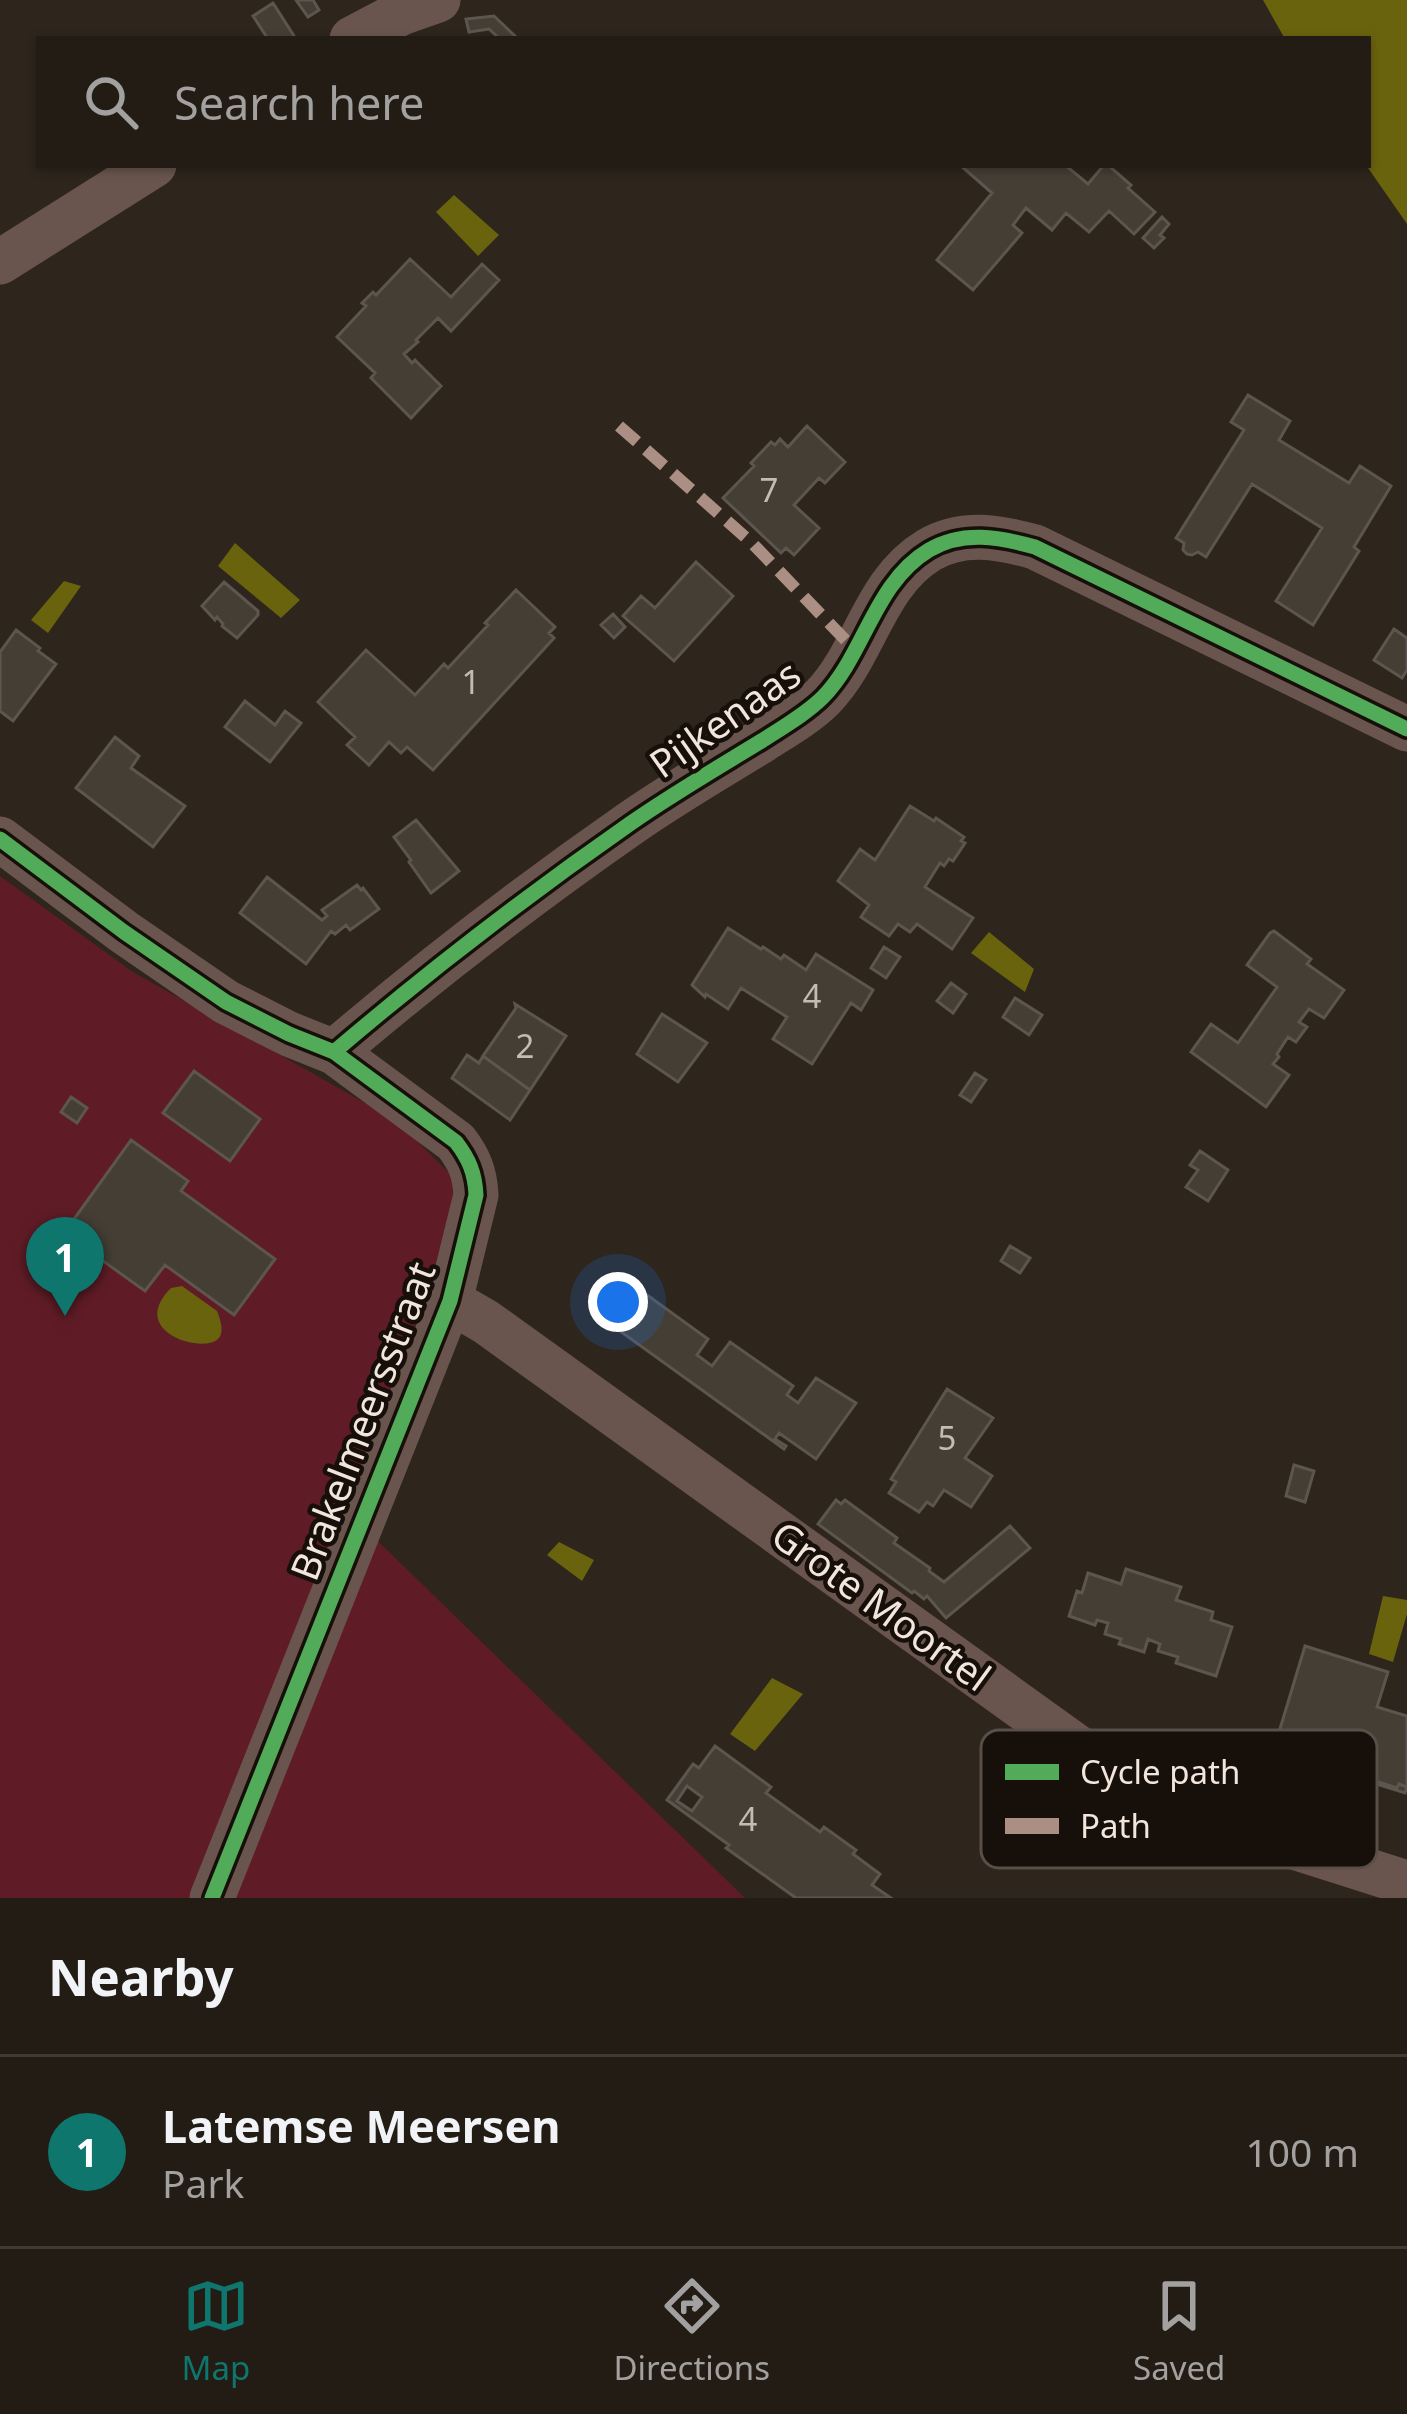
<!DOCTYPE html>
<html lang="en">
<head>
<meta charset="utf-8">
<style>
	body { margin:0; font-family:"Noto Sans",sans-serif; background:#2a251e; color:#f1f3f6 }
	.you { position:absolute; left:618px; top:1302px; width:42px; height:42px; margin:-30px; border:9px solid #fff; border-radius:50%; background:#1a73e8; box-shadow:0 0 0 18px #1a73e833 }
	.badge { display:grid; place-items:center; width:78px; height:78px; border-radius:50%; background:#0f766e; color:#fff; font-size:39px; font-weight:700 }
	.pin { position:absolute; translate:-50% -99px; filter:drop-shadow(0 3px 6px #0008) }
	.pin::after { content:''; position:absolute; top:63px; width:42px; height:36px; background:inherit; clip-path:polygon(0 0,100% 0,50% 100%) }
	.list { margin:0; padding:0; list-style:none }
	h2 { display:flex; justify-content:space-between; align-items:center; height:156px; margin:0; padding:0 48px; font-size:51px }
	h2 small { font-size:39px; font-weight:400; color:#a2a1a0 }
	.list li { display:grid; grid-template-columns:78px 1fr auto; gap:36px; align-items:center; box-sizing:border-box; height:192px; padding:0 48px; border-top:3px solid #3f3a34 }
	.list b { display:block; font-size:45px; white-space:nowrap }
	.list p { margin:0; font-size:39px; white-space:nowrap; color:#a2a1a0 }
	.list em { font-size:39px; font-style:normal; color:#a2a1a0 }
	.icon { flex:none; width:66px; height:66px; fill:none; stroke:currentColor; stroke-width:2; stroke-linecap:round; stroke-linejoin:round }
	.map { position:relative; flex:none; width:1407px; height:1898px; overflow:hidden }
	.search { position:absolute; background:#221c15; box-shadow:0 3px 9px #0004; left:36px; right:36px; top:36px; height:132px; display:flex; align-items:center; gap:30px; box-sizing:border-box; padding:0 42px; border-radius:0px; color:#a2a1a0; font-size:45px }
	.sheet { height:348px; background:#221c15 }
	nav { display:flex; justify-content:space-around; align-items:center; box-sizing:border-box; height:168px; border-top:3px solid #3f3a34; background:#221c15; font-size:33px; color:#a2a1a0 }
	nav a { display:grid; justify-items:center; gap:6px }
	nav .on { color:#0f766e }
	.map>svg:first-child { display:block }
	.green { fill:#601c26 }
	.water { fill:#69630e }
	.building { fill:#443e35; stroke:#5d564e; stroke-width:3; fill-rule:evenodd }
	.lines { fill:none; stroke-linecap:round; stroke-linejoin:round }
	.minor { stroke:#69554e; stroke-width:45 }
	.quiet { stroke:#ac8f84; stroke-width:12; stroke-dasharray:24 12; stroke-linecap:butt }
	.cycleway-casing { stroke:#170f09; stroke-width:22 }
	.cycleway { stroke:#51ab58; stroke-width:15 }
	.labels { text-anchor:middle; stroke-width:9; stroke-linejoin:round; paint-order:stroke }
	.number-label { font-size:33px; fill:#c6bbb2 }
	.street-label { font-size:39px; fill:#f1e5dc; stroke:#170f09 }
	.key { fill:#170f09; stroke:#584f48; stroke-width:3 }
	.key-label { font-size:33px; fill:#f1e5dc }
</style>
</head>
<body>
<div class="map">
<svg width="1407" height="1898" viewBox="0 0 1407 1898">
	<rect width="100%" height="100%" fill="#2e251c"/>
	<path class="green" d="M 0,876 L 133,972 L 397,1121 L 457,1181 L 445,1248 L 389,1393 L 349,1513 L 745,1898 L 0,1898 Z"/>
	<path class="water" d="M 1263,0 L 1407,0 L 1407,224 L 1366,165 L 1368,39 L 1285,39 Z
		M 454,195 L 499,235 L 478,256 L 436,212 Z
		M 235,543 L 300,600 L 281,618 L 218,566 Z
		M 64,581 L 81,586 L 48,633 L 31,620 Z
		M 989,932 L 1034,969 L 1025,992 L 971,953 Z
		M 182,1286 L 217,1311 C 220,1319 225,1332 218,1339 C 202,1354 127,1332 171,1288 Z
		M 559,1542 L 594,1560 L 582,1581 L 547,1555 Z
		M 1383,1596 L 1407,1600 L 1407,1614 L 1393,1662 L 1369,1654 Z
		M 772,1678 L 803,1694 L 755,1751 L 730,1734 Z"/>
	<path class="building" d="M 296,0 L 313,0 L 319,10 L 308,17 Z
		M 273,3 L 296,39 L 268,39 L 253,16 Z
		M 494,16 L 515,36 L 512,39 L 500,39 L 489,29 L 469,32 L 466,19 Z
		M 960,165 L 1065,165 L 1088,184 L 1104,165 L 1108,165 L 1131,185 L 1128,188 L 1155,212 L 1134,234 L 1109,211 L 1089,232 L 1066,213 L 1052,230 L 1026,208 L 1013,225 L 1022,233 L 973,290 L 937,260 L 992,193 Z
		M 1162,217 L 1169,224 L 1160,235 L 1164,238 L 1154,248 L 1143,238 Z
		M 410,259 L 451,297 L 482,264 L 499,280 L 451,331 L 438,318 L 416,340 L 418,342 L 404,354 L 412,363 L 415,360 L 441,386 L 411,418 L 371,378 L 375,373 L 337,337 L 366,306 L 362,303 L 373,292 L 376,295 Z
		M 1248,395 L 1290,421 L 1279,440 L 1349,483 L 1360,466 L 1391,486 L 1354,547 L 1359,551 L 1313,625 L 1276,601 L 1322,528 L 1252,484 L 1206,557 L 1198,552 L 1192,555 L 1187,554 L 1183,550 L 1184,543 L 1176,538 L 1244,430 L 1231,422 Z
		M 807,426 L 845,462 L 825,483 L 819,478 L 794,505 L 819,528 L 794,555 L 786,548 L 781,553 L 723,498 L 754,466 L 751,463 L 771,442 L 775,445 L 780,439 L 788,447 Z
		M 696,562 L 733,596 L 674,661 L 623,616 L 641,596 L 655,608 Z
		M 224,582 L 258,611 L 258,615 L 237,638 L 222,626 L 223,624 L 217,617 L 215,620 L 202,606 Z
		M 516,590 L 555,627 L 549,633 L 554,638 L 433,770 L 407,747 L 401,753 L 389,742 L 369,765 L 347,745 L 355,737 L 318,702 L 366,650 L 415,695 L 444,664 L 448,668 L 488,625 L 485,623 Z
		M 613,614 L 625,627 L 614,638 L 601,625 Z
		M 1394,629 L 1407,638 L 1407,670 L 1402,678 L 1374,660 Z
		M 16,630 L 40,648 L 38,651 L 56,664 L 13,721 L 0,711 L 0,652 Z
		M 245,701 L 275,725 L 285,711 L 301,723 L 270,762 L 225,727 Z
		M 115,737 L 139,756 L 131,768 L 185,806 L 153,847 L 76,788 Z
		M 910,806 L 934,821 L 936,818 L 964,837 L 961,841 L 965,843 L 953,861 L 949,859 L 944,866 L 940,863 L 925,887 L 973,918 L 952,949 L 917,924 L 910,932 L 898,924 L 889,936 L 861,917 L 869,905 L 838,881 L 860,849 L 875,860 Z
		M 416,820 L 459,871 L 431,893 L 409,862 L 411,860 L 394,837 Z
		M 267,877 L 322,920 L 327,916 L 322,910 L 357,885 L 361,890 L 363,888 L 379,909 L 350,930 L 346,925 L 335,934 L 331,931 L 306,964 L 240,913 Z
		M 728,928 L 761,949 L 763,947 L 781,959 L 784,955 L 806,970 L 816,954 L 873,990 L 861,1010 L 851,1003 L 812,1064 L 773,1039 L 787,1017 L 741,988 L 728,1009 L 706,994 L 705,997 L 692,985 Z
		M 1274,931 L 1311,959 L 1307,964 L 1344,990 L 1324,1018 L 1309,1009 L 1299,1022 L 1307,1027 L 1296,1042 L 1288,1037 L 1277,1054 L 1279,1057 L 1273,1064 L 1289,1075 L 1266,1107 L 1191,1052 L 1211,1024 L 1238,1043 L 1277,987 L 1247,965 L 1270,933 Z
		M 884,947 L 900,957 L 886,978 L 871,968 Z
		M 951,983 L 966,994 L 953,1013 L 937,1001 Z
		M 1015,998 L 1042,1015 L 1029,1035 L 1003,1017 Z
		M 515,1004 L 566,1036 L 530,1090 L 483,1056 L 516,1008 Z
		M 662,1014 L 707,1043 L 678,1082 L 637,1054 Z
		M 467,1055 L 479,1063 L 483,1056 L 530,1090 L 510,1120 L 452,1078 Z
		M 194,1071 L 260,1119 L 230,1161 L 163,1113 Z
		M 975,1073 L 986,1080 L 971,1102 L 960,1095 Z
		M 71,1097 L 87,1108 L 77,1123 L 61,1112 Z
		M 131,1140 L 188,1181 L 181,1191 L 275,1259 L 234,1315 L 165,1265 L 145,1291 L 64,1233 Z
		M 1200,1151 L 1228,1170 L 1208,1201 L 1186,1187 L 1198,1170 L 1190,1165 Z
		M 1010,1246 L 1030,1258 L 1020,1273 L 1001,1261 Z
		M 625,1279 L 708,1339 L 697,1355 L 712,1366 L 730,1342 L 793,1386 L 787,1395 L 798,1403 L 816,1378 L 856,1403 L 816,1459 L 779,1433 L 775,1439 L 786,1446 L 784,1449 L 599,1316 Z
		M 947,1389 L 993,1418 L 965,1458 L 992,1476 L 971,1507 L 944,1490 L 933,1506 L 927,1502 L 919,1512 L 889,1493 L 896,1482 L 891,1479 Z
		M 1294,1465 L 1314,1471 L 1305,1502 L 1286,1496 Z
		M 836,1500 L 841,1504 L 845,1500 L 897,1538 L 894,1543 L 930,1568 L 929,1571 L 944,1582 L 1010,1526 L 1030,1548 L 946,1618 L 927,1596 L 924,1599 L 914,1591 L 912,1593 L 818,1524 Z
		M 1126,1569 L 1181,1587 L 1176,1600 L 1213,1612 L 1211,1620 L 1232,1627 L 1216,1676 L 1176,1663 L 1178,1657 L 1158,1651 L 1160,1644 L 1148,1639 L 1144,1652 L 1119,1644 L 1121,1639 L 1105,1634 L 1108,1623 L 1097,1620 L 1095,1625 L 1069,1616 L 1077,1591 L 1082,1593 L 1088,1573 L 1121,1584 Z
		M 1305,1646 L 1388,1672 L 1377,1707 L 1407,1716 L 1407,1787 L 1399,1784 L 1397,1788 L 1366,1778 L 1367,1775 L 1356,1772 L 1354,1777 L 1273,1752 Z
		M 715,1746 L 771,1787 L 766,1793 L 820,1832 L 824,1827 L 856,1850 L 853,1854 L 880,1874 L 872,1885 L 891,1898 L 796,1898 L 726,1848 L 729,1845 L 667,1800 L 693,1764 L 699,1768 ZM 687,1786 L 702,1797 L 692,1811 L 677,1801 Z
		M 1356,1772 L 1367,1775 L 1366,1778 L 1397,1788 L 1399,1784 L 1407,1787 L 1405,1793 L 1354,1777 Z"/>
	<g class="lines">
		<path class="minor" d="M 352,39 L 401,13 L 438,0
			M 0,262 L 154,165
			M 0,839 L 124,932 L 226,1002 L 289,1034 L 334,1052 L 456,1142 C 469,1159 475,1173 476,1195 L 450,1301 L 212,1898
			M 334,1052 C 429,971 529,894 631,823 C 674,793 719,767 763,740 C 783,727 806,714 823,697 C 865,654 874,583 929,550 C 963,530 999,537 1035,547 L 1407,729
			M 450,1301 L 486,1322 L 1116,1775 L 1178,1810 L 1407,1883"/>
		<path class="quiet" d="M 619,426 L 752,543 L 855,650"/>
		<defs>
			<path id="cycleway" d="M 0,839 L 124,932 L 226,1002 L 289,1034 L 334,1052 L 456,1142 C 469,1159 475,1173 476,1195 L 450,1301 L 212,1898
				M 334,1052 C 429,971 529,894 631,823 C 674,793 719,767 763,740 C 783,727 806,714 823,697 C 865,654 874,583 929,550 C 963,530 999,537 1035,547 L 1407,729"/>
		</defs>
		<use href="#cycleway" class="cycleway-casing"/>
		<use href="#cycleway" class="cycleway"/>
	</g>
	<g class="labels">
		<g class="number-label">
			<text x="769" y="502">7</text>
			<text x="471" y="694">1</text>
			<text x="812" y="1008">4</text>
			<text x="525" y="1058">2</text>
			<text x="947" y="1450">5</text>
			<text x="748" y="1831">4</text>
		</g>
		<g class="street-label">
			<text transform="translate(725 719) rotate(-35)" y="14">Pijkenaas</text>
			<text transform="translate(363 1421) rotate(-69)" y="14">Brakelmeersstraat</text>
			<text transform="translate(881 1606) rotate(36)" y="14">Grote Moortel</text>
		</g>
	</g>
	<rect x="981" y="1730" width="396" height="138" rx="18" class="key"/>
	<rect x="1005" y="1764" width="54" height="16" fill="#51ab58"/>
	<rect x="1005" y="1818" width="54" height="16" fill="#ac8f84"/>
	<g class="key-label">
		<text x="1080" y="1784">Cycle path</text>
		<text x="1080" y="1838">Path</text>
	</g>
</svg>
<div class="you"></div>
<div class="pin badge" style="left:65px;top:1316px">1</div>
<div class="search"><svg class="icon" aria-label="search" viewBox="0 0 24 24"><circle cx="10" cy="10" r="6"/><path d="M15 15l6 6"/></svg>Search here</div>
</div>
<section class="sheet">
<h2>Nearby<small></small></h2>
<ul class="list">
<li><span class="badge">1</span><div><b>Latemse Meersen</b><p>Park</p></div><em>100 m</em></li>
</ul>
</section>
<nav>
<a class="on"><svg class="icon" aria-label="map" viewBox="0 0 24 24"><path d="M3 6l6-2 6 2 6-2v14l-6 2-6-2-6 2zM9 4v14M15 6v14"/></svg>Map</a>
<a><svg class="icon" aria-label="directions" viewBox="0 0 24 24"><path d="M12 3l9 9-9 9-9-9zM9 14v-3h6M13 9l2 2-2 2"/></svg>Directions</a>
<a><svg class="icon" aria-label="saved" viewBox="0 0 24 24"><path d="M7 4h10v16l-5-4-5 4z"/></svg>Saved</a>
</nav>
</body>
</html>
